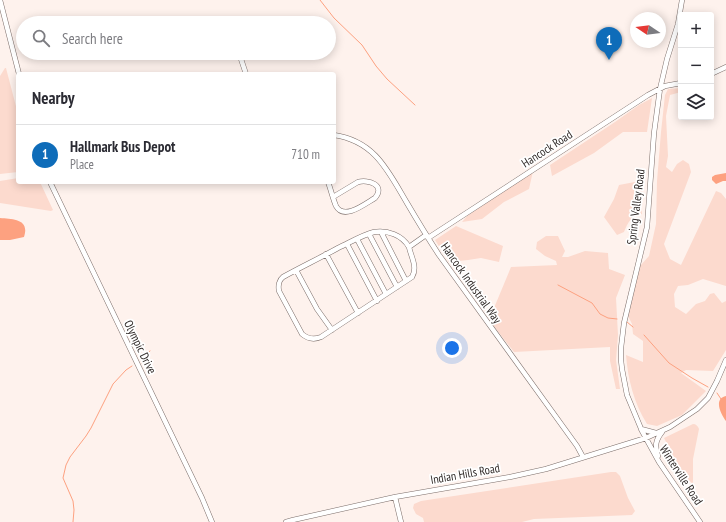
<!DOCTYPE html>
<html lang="en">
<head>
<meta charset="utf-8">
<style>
	body { margin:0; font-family:"PT Sans Narrow",sans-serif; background:#f7f7f7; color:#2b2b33 }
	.controls { position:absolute; right:12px; top:12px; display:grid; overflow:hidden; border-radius:4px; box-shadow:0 2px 10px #0003 }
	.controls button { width:36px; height:36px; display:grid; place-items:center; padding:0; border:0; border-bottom:1px solid #e1e1e2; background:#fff; color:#2b2b33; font:20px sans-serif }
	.compass { position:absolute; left:630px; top:12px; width:36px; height:36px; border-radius:50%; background:#fff; box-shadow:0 2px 10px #0003; rotate:283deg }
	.you { position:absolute; left:452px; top:348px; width:14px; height:14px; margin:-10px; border:3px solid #fff; border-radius:50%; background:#1a73e8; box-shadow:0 0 0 6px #1a73e833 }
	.badge { display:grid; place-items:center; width:26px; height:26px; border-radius:50%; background:#0e6cb9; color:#fff; font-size:13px; font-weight:700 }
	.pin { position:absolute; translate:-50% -33px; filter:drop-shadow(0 1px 2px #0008) }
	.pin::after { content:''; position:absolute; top:21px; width:14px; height:12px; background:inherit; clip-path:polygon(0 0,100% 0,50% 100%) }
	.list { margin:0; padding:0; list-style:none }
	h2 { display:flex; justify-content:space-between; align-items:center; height:52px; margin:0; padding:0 16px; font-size:17px }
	h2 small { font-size:13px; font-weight:400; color:#7c7c81 }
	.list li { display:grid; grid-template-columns:26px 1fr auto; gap:12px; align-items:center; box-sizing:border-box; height:60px; padding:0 16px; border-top:1px solid #e1e1e2 }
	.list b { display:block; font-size:15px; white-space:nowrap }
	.list p { margin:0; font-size:13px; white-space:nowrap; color:#7c7c81 }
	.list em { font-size:13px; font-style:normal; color:#7c7c81 }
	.icon { flex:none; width:22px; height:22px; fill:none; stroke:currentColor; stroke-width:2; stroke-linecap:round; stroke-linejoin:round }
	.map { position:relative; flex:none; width:726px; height:522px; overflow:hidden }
	.search { position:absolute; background:#fff; box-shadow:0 2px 10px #0003; left:16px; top:16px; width:320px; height:44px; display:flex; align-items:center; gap:10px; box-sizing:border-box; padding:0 14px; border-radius:22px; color:#7c7c81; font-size:15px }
	.panel { position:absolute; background:#fff; box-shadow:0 2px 10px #0003; left:16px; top:72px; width:320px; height:112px; border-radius:4px }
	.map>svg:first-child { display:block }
	.green { fill:#fcdace }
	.water { fill:#fda180 }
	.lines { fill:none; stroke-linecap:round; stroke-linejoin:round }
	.stream { stroke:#fda180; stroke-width:1 }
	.minor-casing { stroke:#7c6e6a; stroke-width:5.5 }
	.minor { stroke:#fff; stroke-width:4.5 }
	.labels { text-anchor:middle; stroke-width:3.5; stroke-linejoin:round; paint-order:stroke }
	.street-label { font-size:12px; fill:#302a28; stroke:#fff }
</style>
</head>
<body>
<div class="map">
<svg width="726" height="522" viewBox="0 0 726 522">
	<rect width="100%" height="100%" fill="#fef2ed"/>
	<path class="green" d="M 5,68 L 6,68 L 18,114 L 18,172 L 0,174 L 0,76 Z
		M 681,88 L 681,92 L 670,95 L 666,116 L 668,156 L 666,167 L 672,172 L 677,164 L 683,160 L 689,164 L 691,172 L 664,244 L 670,259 L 681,265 L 716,191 L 721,193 L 726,199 L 726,286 L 703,279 L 688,285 L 678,286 L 674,294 L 675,307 L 686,314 L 696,304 L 705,301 L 710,294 L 714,293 L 722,303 L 726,301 L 726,350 L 713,371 L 686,370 L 681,373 L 706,391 L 682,415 L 657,426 L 647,424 C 634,403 628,380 626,355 L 643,362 L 643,341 L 633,334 L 632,324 L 628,316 L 640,266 L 649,256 L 656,224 L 657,181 L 661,132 L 665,95 L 668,89 Z
		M 652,98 L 647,132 L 623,132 L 594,153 L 552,176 L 550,165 L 615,122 L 639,105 Z
		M 533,171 L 529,189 L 504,202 L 482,219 L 462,222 L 467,216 Z
		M 18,178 L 18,182 L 40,182 L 53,210 L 51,211 L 0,203 L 0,181 Z
		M 640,181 L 643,186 L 640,197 L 642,214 C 631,216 628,222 624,232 L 617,235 L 604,217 L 614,199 L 619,185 Z
		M 456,226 L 503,246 L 499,262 L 481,258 L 468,260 L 449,262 L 435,240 Z
		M 546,236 L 558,236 L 565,251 L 562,257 L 568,257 L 585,251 L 608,253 L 609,269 L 625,275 L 616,298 L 618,335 L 616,360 L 620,389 L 616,389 L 610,361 L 610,347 L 514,352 L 489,320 L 511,267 L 557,265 L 556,261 L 545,256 L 536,249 L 537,242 Z
		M 693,424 C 696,424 698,426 699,429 L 693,459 L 693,484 L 683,475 L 664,438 Z
		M 611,472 L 616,472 L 620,476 L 628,498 L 635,511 L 632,515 L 534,519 L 522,522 L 424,522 L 423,518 L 416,514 L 413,508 L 414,504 L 421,501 Z"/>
	<path class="water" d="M 726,173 L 726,181 L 723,181 L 716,184 L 712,180 L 712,177 L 715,175 Z
		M 0,218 C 13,219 30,219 24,237 L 10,240 L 0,240 Z
		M 726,396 L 726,421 C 721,414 713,399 726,396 Z"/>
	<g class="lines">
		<path class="stream" d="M 320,0 L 334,18 L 362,45 L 376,66 L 387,79 L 415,105
			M 558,285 L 592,303 L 600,314 L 608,318 L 617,319
			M 627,322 L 633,327
			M 644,335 L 669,363 L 692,378 L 708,387
			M 142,363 L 146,354 L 150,351
			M 717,393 L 721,399
			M 73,522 L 74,510 L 73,501 L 63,478 L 66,465 L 70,457 L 86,436 L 91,428 L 113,384 L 126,370 L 132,366"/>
		<defs>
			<path id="minor" d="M 0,0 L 19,74
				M 682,0 L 678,24 L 667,59 L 660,89 L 654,133 L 647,227 L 624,323 L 621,348 L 621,360 L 622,369 L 627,395 L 642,431 L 659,462 L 700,522
				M 239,53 L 246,74
				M 711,74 L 726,67
				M 334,135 C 375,141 388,171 407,203 C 417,220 428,238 439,255 L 577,446 L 583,457
				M 50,182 L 189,471 L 202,498 L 212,522
				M 328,182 C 331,190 333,199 336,206 C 344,221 366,203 375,198 C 386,185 368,179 358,182 L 333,197
				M 381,232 L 406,281
				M 369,234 L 397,287
				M 428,238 L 648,95 L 665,86 L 681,83
				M 357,239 L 386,294
				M 347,244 L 377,301
				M 409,247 C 411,257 418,267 412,277 L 321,337 C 314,340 308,339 302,334 L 279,291 C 278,286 279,280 283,277 C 301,267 320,258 338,248 C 349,243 362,235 374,232 C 388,230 402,235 409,247 L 426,235
				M 326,254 L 358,313
				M 296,270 L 317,309 L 332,330
				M 641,429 L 656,433
				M 658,456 C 655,446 655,441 662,432
				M 395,497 L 401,522
				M 286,522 L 293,520 L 395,497 L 510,477 L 546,469 L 646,438 L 670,427 L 697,409 L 708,398 L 717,381 L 726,360"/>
		</defs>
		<use href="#minor" class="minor-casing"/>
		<use href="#minor" class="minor"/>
	</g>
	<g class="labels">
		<g class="street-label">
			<text transform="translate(547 149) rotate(-33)" y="4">Hancock Road</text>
			<text transform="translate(636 207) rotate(-83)" y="4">Spring Valley Road</text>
			<text transform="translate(471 283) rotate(55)" y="4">Hancock Industrial Way</text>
			<text transform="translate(140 347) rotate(64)" y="4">Olympic Drive</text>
			<text transform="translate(465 474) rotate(-10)" y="4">Indian Hills Road</text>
			<text transform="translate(681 475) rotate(57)" y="4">Winterville Road</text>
		</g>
	</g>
</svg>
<div class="controls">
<button>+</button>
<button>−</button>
<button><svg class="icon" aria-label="layers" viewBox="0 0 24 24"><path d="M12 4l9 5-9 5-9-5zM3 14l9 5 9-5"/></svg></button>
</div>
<svg class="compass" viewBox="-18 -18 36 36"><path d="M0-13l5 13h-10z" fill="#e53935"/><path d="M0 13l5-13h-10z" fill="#7c7c81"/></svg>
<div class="you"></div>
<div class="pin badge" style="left:609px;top:60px">1</div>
<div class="search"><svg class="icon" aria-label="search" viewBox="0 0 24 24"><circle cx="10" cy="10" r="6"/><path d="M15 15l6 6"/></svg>Search here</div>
<section class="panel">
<h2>Nearby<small></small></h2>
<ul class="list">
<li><span class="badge">1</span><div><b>Hallmark Bus Depot</b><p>Place</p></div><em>710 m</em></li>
</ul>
</section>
</div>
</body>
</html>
